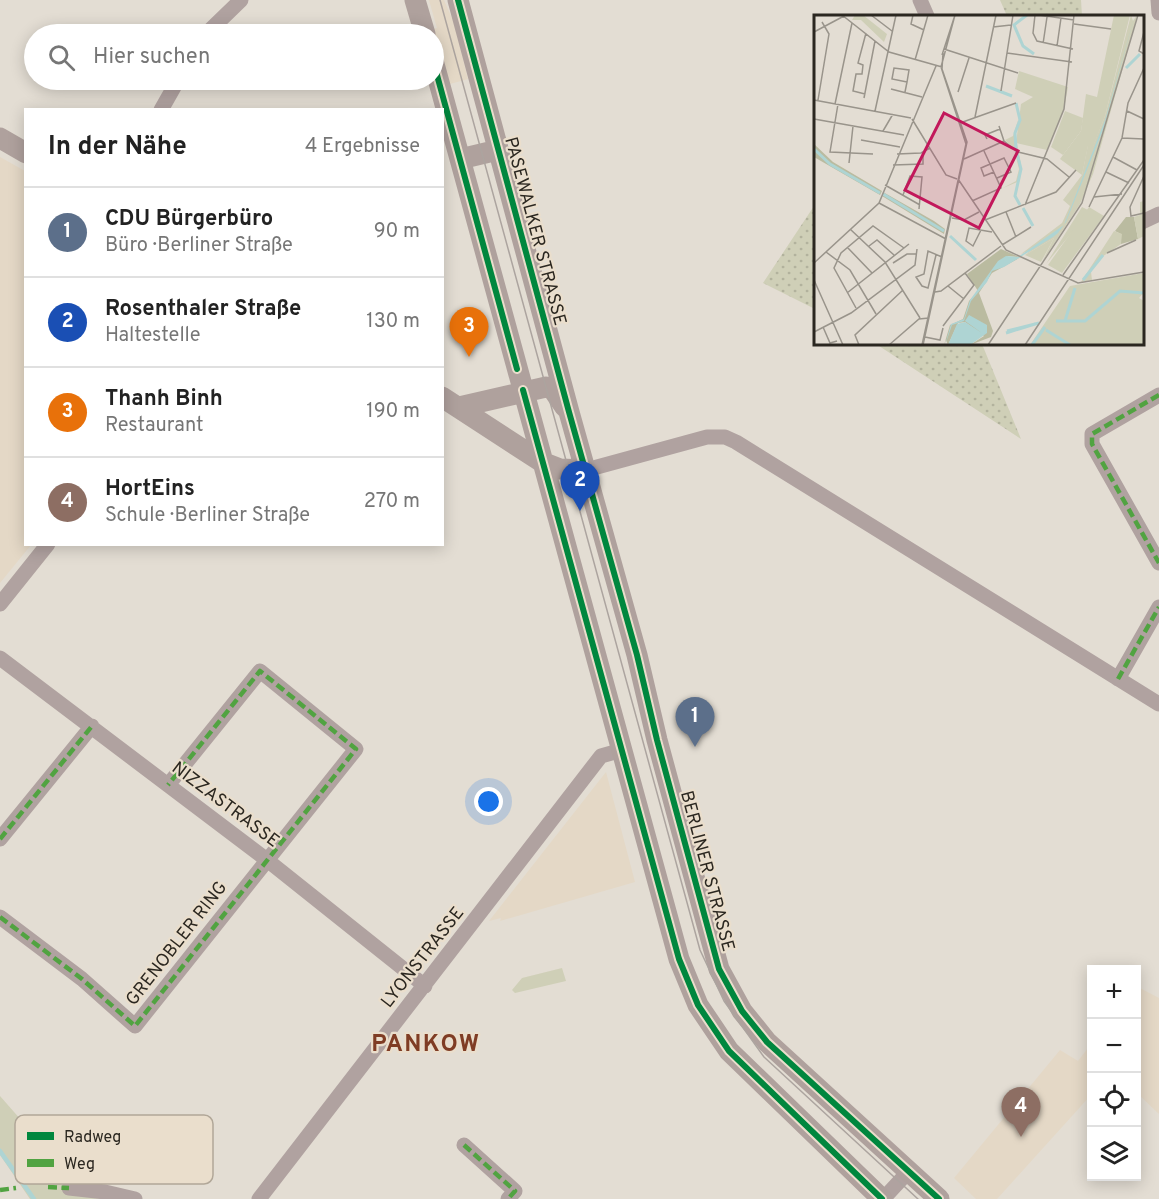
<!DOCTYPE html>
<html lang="de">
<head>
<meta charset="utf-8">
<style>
	body { margin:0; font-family:Overpass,sans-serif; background:#f6f6f6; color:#222 }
	.controls { position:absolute; right:18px; bottom:18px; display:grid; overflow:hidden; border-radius:0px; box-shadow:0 3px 15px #0003 }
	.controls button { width:54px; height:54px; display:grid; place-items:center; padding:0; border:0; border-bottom:2px solid #e0e0e0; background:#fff; color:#222; font:30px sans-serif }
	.you { position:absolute; left:489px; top:802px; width:21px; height:21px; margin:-15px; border:4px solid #fff; border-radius:50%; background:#1a73e8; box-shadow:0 0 0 9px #1a73e833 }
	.badge { display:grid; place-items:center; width:39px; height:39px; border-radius:50%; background:#6b675f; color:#fff; font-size:20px; font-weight:700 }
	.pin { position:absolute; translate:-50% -50px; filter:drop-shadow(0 2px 3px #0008) }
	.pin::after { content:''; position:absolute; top:32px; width:21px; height:18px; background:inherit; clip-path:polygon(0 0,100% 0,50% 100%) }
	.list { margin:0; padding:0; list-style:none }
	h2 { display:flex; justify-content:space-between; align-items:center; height:78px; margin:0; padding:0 24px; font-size:26px }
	h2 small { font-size:20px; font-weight:400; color:#767676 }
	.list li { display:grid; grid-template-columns:39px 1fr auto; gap:18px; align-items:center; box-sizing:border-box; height:90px; padding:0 24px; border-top:2px solid #e0e0e0 }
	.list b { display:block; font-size:22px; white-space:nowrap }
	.list p { margin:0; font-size:20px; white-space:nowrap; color:#767676 }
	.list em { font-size:20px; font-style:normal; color:#767676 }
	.icon { flex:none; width:33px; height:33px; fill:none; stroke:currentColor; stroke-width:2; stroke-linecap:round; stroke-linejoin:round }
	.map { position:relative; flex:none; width:1159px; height:1199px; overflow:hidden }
	.search { position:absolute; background:#fff; box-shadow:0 3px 15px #0003; left:24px; top:24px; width:420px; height:66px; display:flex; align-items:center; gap:15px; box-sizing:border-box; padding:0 21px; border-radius:33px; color:#767676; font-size:22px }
	.panel { position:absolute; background:#fff; box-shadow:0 3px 15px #0003; left:24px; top:108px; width:420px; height:438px; border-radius:0px }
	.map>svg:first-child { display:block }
	.built { fill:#e4d8c6 }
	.grass { fill:url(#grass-dots) }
	.green { fill:#cfcfb7 }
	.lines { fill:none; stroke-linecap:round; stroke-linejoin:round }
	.stream { stroke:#aed4d3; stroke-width:4.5 }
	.minor { stroke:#b0a2a0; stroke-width:15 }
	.secondary { stroke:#afa19d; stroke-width:21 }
	.tram { stroke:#aca49f; stroke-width:1.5 }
	.quiet { stroke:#51a341; stroke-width:4.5; stroke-dasharray:9 4.5; stroke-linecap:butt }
	.cycleway-casing { stroke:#eadecc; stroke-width:10 }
	.cycleway { stroke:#00873e; stroke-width:6 }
	.labels { text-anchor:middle; stroke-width:4.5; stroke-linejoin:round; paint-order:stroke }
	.street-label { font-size:18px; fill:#2b2720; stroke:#eadecc }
	.district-label { font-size:24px; font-weight:bold; letter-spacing:1.5px; fill:#7f3c24; stroke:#eadecc }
	.inset-river { fill:none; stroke:#aed4d3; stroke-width:3 }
	.inset-road { fill:none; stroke:#99948b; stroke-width:1.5 }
	.view { fill:#c2185b; fill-opacity:0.15; stroke:#c2185b; stroke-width:3 }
	.inset-edge { fill:none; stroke:#2b2720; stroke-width:3 }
	.key { fill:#eadecc; stroke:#b1a798; stroke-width:1.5 }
	.key-label { font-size:16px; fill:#2b2720 }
</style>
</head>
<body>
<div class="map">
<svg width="1159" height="1199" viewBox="0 0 1159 1199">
	<defs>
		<pattern id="grass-dots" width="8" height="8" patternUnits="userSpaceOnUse" patternTransform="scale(1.5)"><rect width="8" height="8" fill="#cfcfb7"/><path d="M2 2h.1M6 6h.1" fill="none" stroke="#b2b29d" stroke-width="1.8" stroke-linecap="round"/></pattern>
	</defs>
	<rect width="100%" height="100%" fill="#e3ddd3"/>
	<path class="built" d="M 429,0 L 444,0 L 454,23 L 468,79 L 450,84 L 433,29 L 437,28 Z
		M 0,157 L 25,171 L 26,544 L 31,545 L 0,583 Z
		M 606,772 L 635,882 L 500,921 L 501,918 L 489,921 Z
		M 1138,987 L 1159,998 L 1159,1114 L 1137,1093 Z
		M 1091,1044 L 1091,1095 L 997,1199 L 976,1199 L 954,1178 L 1060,1050 L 1078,1061 Z"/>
	<path class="grass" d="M 1000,0 L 1081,0 L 1082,16 L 1007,16 Z
		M 814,206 L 816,207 L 815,309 L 763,283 Z
		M 876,344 L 982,344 L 1021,439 Z"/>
	<path class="green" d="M 562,968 L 566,981 L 515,993 L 512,990 L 522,978 Z
		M 0,1096 L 36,1137 L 68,1184 L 105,1199 L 30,1199 L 0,1155 Z"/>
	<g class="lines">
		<path class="stream" d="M 0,1151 L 34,1199"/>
		<path class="minor" d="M 920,0 L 927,16
			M 1158,0 L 1159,13
			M 206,34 L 241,0
			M 161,110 L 178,80
			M 1142,222 L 1159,214
			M 1159,395 L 1092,434 L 1092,444 L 1159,563
			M 586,470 L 707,437 L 725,437 L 736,442 L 1159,704
			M 0,604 L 48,544
			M 0,658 L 267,860 L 425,986
			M 1118,679 L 1159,607
			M 0,839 L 92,726
			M 0,917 L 82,979 L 135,1026 L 356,749 L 260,671 L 168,785
			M 464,1145 L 515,1191 L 508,1199
			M 69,1188 L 105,1192 L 135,1199
			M 259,1199 L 601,756 L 622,750
			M 883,1199 L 909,1171"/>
		<path class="secondary" d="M 415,0 L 425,34
			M 458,0 L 569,412 L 637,655 L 657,740 L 719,969 L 742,1011 L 767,1042 L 939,1199
			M 434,64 L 679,959 L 698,1005 L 729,1051 L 882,1199
			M 0,138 L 26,153
			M 460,159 L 498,150
			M 442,397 L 542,462 L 560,469 L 586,470
			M 459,407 L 546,387 L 552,388 L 565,407"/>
		<path class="tram" d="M 440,0 L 700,950 L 724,1001 L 764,1057 L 918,1199"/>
		<path class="quiet" d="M 1159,395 L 1092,434 L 1092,444 L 1159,563
			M 1118,679 L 1159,607
			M 0,839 L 92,726
			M 0,917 L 82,979 L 135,1026 L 356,749 L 260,671 L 168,785
			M 464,1145 L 515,1191 L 508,1199
			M 48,1187 L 69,1188
			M 0,1190 L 16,1188"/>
		<defs>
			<path id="cycleway" d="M 458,0 L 569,412 L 637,655 L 657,740 L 719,969 L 742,1011 L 767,1042 L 939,1199
				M 434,64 L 517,369
				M 523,390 L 679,959 L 698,1005 L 729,1051 L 882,1199"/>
		</defs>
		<use href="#cycleway" class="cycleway-casing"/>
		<use href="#cycleway" class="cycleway"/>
	</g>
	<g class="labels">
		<g class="street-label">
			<text transform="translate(536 231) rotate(75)" y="6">PASEWALKER STRASSE</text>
			<text transform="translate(226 804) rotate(37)" y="6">NIZZASTRASSE</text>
			<text transform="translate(708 871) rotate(75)" y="6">BERLINER STRASSE</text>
			<text transform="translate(176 943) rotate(-52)" y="6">GRENOBLER RING</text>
			<text transform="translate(422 957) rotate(-52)" y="6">LYONSTRASSE</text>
		</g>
		<g class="district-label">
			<text x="426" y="1051">PANKOW</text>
		</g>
	</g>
	<g transform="translate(814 15)">
		<rect width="330" height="330" fill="#e3ddd3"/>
		<path d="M 317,0 L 319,6 L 323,0 L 321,10 L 279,159 L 266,189 L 228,247 L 240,223 L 211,240 L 218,234 L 207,239 L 248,208 L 256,191 L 249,185 L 268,160 L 274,130 L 279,131 L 291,101 ZM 205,56 L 254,72 L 250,94 L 233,135 L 202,128 L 207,89 L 219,82 L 201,74 ZM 251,96 L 269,103 L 267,116 L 249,140 L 237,132 ZM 268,192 L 274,195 L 272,200 L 232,249 Z" fill="#cfcfb7"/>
		<path d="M 0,129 L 19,147 L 68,176 L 66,180 L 0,142 ZM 69,177 L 120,206 L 131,214 L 130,219 L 68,181 ZM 312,202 L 320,202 L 324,224 L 307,229 L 307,219 L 301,216 ZM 187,234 L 205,242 L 194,241 L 178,255 L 207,242 L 178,258 L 165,278 L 179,316 L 177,322 L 156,330 L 170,321 L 151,307 L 144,308 L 134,330 L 132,325 L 130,330 L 136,310 L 149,304 L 155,286 L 164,276 L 153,259 Z" fill="#babba0"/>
		<path d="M 41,0 L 49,0 L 73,19 L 70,27 L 47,5 L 38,5 ZM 300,0 L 316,0 L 291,101 L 279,132 L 274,131 L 268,160 L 246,144 L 267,116 L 272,79 L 283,82 ZM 206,99 L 201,118 L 207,150 L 206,166 L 189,173 L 202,166 L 205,154 L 200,134 L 191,125 L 199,121 ZM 330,186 L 330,221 L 324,224 L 320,202 L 326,200 L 326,187 ZM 275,192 L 290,201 L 248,258 L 234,250 ZM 300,216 L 308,219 L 307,229 L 285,244 L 277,257 L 278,265 L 267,267 ZM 240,223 L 227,247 L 211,240 ZM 330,258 L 330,277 L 325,283 L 330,286 L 330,330 L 216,330 L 256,271 Z" fill="#cfcfb7"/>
		<path d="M 321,0 L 289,115 L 252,207 L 244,218 L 239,222 L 190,252 L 178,256 L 173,267 L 157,286 L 150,306 L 138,310 L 131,330 L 137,309 L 150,304 L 156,285 L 184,246 L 192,241 L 204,242 L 250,210 L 291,105 ZM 155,300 L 173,310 L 173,318 L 156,330 L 134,330 L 143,309 L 151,307 L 168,318 L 151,306 Z" fill="#aed4d3"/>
		<path class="inset-river" d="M 213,0 L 200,10 L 209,31 L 220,39M 312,53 L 326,39M 172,71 L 198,81M 202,88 L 206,105 L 201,118 L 202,134 L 207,154 L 201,181 L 206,190M 0,134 L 16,149 L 66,178M 69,179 L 130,216M 209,193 L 219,211M 136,221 L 162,245M 269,265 L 289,240M 242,306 L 271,306 L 306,276 L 330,278M 251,306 L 261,273M 232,315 L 256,330M 193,316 L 225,308M 192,318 L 221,309M 218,330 L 231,312"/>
		<path class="inset-road" d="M 28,0 L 75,37 L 128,52M 57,0 L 78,16M 99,0 L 97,9 L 110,15M 221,0 L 219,18 L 223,26 L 259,34M 225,0 L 260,5M 260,9 L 297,14M 179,12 L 197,10M 0,17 L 30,1M 330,17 L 325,36 L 330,39M 229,29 L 233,2M 243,31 L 247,3M 130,34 L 204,58M 193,38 L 258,47M 128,40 L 141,0M 101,45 L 114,0M 77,74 L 108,82M 187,76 L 199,0M 91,77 L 93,67 L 95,55 L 80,53 L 78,64 L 93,67M 144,77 L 155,43M 51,79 L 39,76 L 42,59 L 48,59 L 49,50 L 44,48 L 52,18M 50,83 L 61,26M 0,85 L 97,103M 4,85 L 15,19 L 8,7M 21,89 L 38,8M 24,89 L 16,137 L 59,139M 61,96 L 82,0M 313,96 L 330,104M 161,102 L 182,0M 0,104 L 90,120M 98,104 L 132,160 L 143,164M 146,108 L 202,88M 185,111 L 190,126 L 200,134M 69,116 L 79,99M 308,123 L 330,124M 173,124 L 171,120 L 186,114M 47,125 L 86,132M 204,137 L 233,144 L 255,162M 83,139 L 107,138 L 116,133M 299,142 L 323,155M 150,144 L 190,126M 35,148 L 39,111M 79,150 L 109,149 L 109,137M 180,157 L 170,161 L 167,153 L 190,143 L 197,157 L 183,163M 292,157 L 315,168M 330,161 L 316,192 L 317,201 L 330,198M 144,164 L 192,235 L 264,268 L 330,257M 71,170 L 106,190M 89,180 L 96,161 L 108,162 L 105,194M 280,182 L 308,179M 158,186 L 187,173 L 170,136M 65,188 L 132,224M 211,190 L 250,94 L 260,0M 275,192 L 308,123 L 314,88 L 330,53M 192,197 L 202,222M 138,203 L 150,205 L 165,197M 171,205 L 242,177 L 262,155M 36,214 L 71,247 L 106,303M 167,215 L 159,231 L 152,226 L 155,213 L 178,217M 188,230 L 217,212M 55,231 L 63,225 L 80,240M 33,232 L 58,258M 12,237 L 36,255 L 62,299M 293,238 L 322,225M 122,240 L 114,273 L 108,271 L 102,262 L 110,259 L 114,236 L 128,242M 0,248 L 65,188 L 122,51M 79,248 L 93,239 L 102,239M 249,260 L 330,145M 0,265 L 29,330M 134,271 L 150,284M 121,277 L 127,276 L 187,231M 33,278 L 95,229M 42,293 L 20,253 L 27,238 L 59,211 L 90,233M 129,311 L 160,270 L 151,258M 9,312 L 16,328 L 23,326M 0,317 L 37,298 L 101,250 L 103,234M 111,322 L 126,325 L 129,313M 45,330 L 41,320 L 89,275M 75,330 L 105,304 L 115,303M 108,330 L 152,129 L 127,52 L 141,0M 109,330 L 153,127 L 128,54 L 129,38M 174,330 L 268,188 L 324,0M 211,330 L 330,150"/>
		<path class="view" d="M 130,98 L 204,136 L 165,213 L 91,175 Z"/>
		<rect width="330" height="330" class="inset-edge"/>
	</g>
	<rect x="15" y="1115" width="198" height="69" rx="9" class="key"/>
	<rect x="27" y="1132" width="27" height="8" fill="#00873e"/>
	<rect x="27" y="1159" width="27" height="8" fill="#51a341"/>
	<g class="key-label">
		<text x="64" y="1142">Radweg</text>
		<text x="64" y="1169">Weg</text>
	</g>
</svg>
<div class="controls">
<button>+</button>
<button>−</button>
<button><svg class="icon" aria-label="locate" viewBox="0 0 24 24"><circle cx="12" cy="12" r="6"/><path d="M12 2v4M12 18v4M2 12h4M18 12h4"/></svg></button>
<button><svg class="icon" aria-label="layers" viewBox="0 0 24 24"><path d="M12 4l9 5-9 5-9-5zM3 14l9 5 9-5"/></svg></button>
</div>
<div class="you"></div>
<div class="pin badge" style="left:695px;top:747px;background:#5c6f8a">1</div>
<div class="pin badge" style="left:580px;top:511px;background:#1a4fb4">2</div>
<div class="pin badge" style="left:469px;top:357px;background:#e8710a">3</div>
<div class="pin badge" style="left:1021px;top:1137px;background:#8d6e63">4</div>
<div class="search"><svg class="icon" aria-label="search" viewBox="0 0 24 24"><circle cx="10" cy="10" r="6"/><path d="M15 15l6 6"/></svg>Hier suchen</div>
<section class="panel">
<h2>In der Nähe<small>4 Ergebnisse</small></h2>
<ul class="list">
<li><span class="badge" style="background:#5c6f8a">1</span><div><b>CDU Bürgerbüro</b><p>Büro · Berliner Straße</p></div><em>90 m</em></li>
<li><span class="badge" style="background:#1a4fb4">2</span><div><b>Rosenthaler Straße</b><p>Haltestelle</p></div><em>130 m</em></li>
<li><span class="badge" style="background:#e8710a">3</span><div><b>Thanh Binh</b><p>Restaurant</p></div><em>190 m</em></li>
<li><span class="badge" style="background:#8d6e63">4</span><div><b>HortEins</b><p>Schule · Berliner Straße</p></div><em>270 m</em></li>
</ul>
</section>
</div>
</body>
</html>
